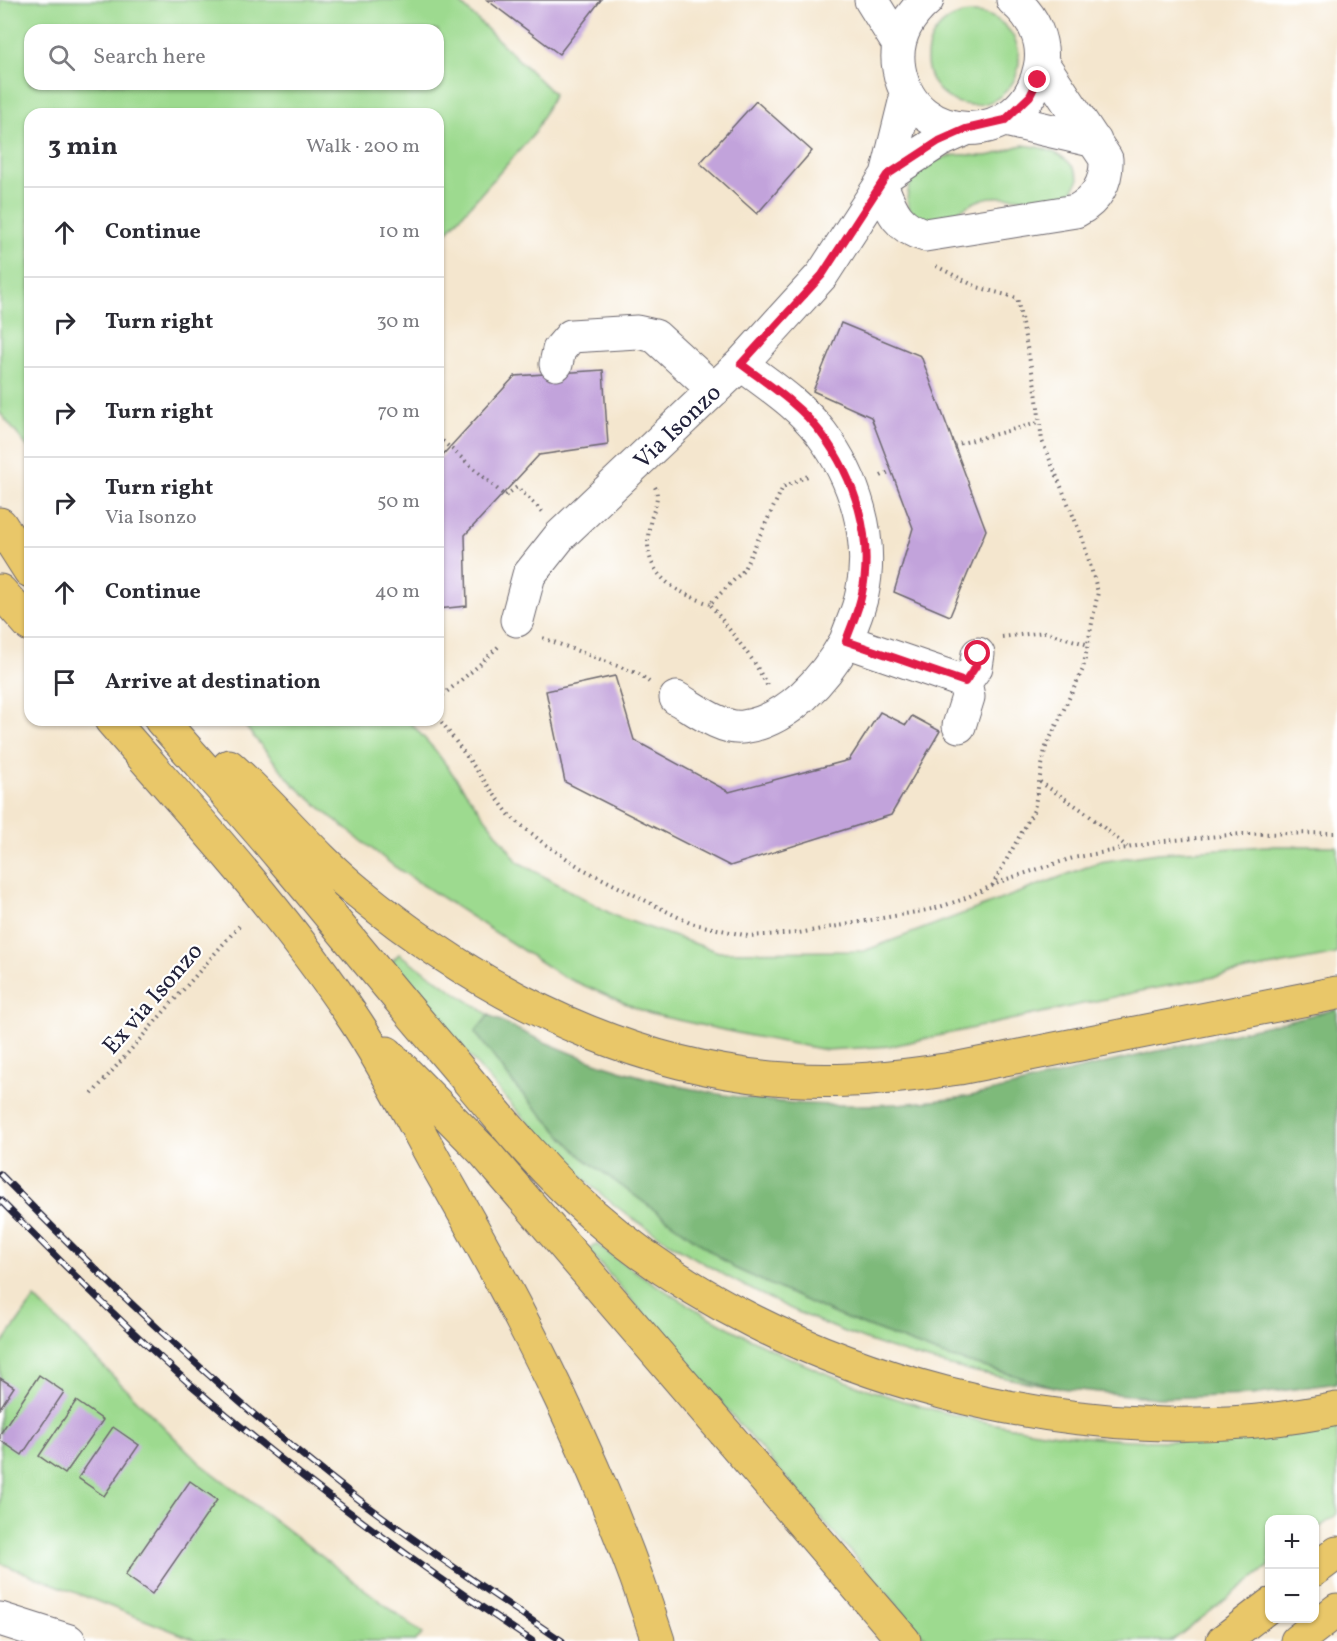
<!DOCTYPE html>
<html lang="en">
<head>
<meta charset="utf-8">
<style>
	body { margin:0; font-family:Vollkorn,serif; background:#f7f7f7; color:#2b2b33 }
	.controls { position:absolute; right:18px; bottom:18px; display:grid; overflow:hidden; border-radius:12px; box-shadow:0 2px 4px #0004 }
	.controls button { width:54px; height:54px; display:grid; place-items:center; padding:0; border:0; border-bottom:2px solid #e1e1e2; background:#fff; color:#2b2b33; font:30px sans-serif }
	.stop { position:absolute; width:18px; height:18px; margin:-14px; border:4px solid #e11d48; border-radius:50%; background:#fff }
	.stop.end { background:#e11d48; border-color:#fff; box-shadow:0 2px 6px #0008 }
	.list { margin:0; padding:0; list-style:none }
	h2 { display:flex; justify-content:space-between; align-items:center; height:78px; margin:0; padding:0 24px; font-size:26px }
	h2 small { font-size:20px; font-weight:400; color:#7c7c81 }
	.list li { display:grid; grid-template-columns:39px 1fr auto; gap:18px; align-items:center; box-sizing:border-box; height:90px; padding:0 24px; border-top:2px solid #e1e1e2 }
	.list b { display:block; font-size:22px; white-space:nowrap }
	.list p { margin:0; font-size:20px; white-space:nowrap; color:#7c7c81 }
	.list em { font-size:20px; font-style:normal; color:#7c7c81 }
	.icon { flex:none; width:33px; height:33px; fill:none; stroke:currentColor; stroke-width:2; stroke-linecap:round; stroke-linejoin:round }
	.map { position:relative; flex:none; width:1337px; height:1641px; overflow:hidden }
	.search { position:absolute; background:#fff; box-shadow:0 2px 4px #0004; left:24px; top:24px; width:420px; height:66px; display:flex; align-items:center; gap:15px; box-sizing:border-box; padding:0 21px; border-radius:18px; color:#7c7c81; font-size:22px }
	.panel { position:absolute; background:#fff; box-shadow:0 2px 4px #0004; left:24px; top:108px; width:420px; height:618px; border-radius:18px }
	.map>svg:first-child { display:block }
	.green { fill:#9dda8f; stroke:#607e65; stroke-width:1.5; fill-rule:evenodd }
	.forest { fill:#7eba7a; stroke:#506e5a; stroke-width:1.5 }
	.building { fill:#c2a3db }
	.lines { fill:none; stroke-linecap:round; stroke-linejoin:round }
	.minor-casing { stroke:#6c676e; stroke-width:35 }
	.highway-casing { stroke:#6c676e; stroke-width:35 }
	.path { stroke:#6c676e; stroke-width:4; stroke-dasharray:1.5 4.5; stroke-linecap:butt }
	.minor { stroke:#fff; stroke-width:33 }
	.highway { stroke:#e9c769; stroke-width:33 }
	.rail-casing { stroke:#22223b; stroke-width:7 }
	.rail { stroke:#fff; stroke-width:4.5; stroke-dasharray:14; stroke-linecap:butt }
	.route { stroke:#e11d48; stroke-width:8 }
	.labels { text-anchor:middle; stroke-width:4.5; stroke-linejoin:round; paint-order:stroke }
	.street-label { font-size:24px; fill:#22223b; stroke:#fff }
</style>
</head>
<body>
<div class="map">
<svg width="1337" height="1641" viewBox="0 0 1337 1641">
	<rect width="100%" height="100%" fill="#fff"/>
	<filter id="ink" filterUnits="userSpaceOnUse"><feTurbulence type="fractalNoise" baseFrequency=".0167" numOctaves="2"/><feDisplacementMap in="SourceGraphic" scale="12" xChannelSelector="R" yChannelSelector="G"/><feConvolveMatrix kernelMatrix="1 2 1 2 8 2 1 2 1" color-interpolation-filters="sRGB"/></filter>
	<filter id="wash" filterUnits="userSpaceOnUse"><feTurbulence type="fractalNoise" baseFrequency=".008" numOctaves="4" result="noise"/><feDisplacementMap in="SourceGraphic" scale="24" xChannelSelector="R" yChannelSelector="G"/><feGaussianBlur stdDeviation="1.35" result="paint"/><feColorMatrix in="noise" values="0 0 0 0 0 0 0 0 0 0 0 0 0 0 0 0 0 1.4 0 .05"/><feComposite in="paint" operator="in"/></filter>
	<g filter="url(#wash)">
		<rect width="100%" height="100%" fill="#f4e6ce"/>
		<path class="green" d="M 0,0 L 457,0 L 554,94 L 534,134 L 438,242 L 438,114 L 30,114 L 30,450 L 0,413 ZM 30,30 L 438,30 L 438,84 L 30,84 Z
			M927 59a46 46 0 1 1 92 0a46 46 0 1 1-92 0Z
			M 1023,145 C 1046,147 1071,155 1079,179 L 1070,195 C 1046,205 1019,195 993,197 C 971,198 952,221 929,220 C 923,219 913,216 910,210 C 906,203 907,194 909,187 C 916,168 941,155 960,155 C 971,154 982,158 992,155 C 1003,153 1012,147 1023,145 Z
			M 240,720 L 408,720 L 435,750 L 518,862 L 615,916 L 719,952 L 864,951 L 1100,862 L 1158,853 L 1266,846 L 1337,846 L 1337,954 L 1141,991 L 892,1046 L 826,1050 L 751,1036 L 650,1014 L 562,976 L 395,867 L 330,816 L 293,784 Z
			M 399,954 L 489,1015 L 475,1032 L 516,1087 L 582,1157 L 734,1268 L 837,1315 L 945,1356 L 1059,1388 C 1019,1380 978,1374 939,1363 C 845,1338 757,1297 675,1246 C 647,1228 618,1210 594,1188 C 519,1121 456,1039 391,962 Z
			M 596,1244 C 821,1407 1061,1471 1337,1428 L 1337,1514 L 1315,1531 L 1314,1520 L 1270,1520 L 1269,1566 L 1172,1641 L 928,1641 L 588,1250 Z
			M 35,1298 L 200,1463 L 423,1634 L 415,1641 L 198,1641 L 0,1563 L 0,1347 Z"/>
		<path class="forest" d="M 1337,1009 L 1337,1383 L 1252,1395 L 1158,1398 L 1059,1388 L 945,1356 L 837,1315 L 734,1268 L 582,1157 L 516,1087 L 475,1032 L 489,1015 C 633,1092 795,1120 958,1098 C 999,1092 1041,1079 1081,1069 C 1166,1049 1252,1029 1337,1009 Z"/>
		<g id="blocks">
			<path class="building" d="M 487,0 L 601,0 L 559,54 Z
				M 756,101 L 812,151 L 757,214 L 700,163 Z
				M 841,323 L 921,356 L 986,530 L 950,616 L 894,592 L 913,528 L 871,417 L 813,391 Z
				M 603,370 L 608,445 L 539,455 L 465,535 L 467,606 L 438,609 L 438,460 L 515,376 Z
				M 615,676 L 634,740 L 729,792 L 849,760 L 880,712 L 906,725 L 912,716 L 940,731 L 891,815 L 730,866 L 565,782 L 546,691 Z
				M 39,1375 L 64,1392 L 22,1455 L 0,1440 L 0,1434 Z
				M 0,1378 L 14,1387 L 0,1408 Z
				M 76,1401 L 103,1420 L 65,1474 L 39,1456 Z
				M 113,1427 L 139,1445 L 104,1496 L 78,1478 Z
				M 190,1481 L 217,1500 L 152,1594 L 125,1575 Z"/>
		</g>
	</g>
	<g filter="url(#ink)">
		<use href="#blocks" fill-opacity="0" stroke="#6c676e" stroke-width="1.5"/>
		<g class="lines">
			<defs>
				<path id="minor" d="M 871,0 L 899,45
					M 927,0 C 906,18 894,41 899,69 C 913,149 1024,148 1040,68 C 1046,42 1033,16 1013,0
					M 1005,120 L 1095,141
					M 887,175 L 939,141 L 966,129
					M 881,184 C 891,209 896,227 925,235 L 1076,211 C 1097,200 1107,182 1106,159 L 1042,63
					M 556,364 L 559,350 L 571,336 L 637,332 L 655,336 L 714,390
					M 741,364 C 769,385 800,405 821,433 C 855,478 874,538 862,594 C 859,610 851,626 846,641 L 965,682 L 976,667 L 978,654
					M 517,620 L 529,575 L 560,536 L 741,364 L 822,275 L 887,175 L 907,94
					M 676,698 C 694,708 722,730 743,727 C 788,721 825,678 846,641
					M 959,726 L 968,697 L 965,682
					M 0,1619 L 69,1641"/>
				<path id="highway" d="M 0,524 L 30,571
					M 0,591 L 30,625
					M 111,720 C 195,817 283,912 354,1019 C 385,1065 410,1116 437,1165 C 524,1317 605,1474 658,1641
					M 161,720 C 201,766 242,810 281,857 C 336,922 389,988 445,1053 C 492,1108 537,1166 592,1214 C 779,1379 1094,1460 1337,1409
					M 229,766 C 274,806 311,854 358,892 C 497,1006 667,1088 851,1080 C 887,1079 923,1073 959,1068 L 1337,993
					M 387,1053 L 485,1153 L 904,1641
					M 1314,1570 L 1337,1553
					M 1223,1641 L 1270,1605
					M 1297,1641 L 1337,1610"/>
			</defs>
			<use href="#minor" class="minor-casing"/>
			<use href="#highway" class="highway-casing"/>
			<path class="path" d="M 936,266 L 977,287 L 1017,298 L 1036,391 L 1042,441 L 1082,537 L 1098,592 L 1083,669 L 1045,749 L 1034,810 L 992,886
				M 438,306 L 444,303
				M 438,437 L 505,496 L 517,487 L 543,512
				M 954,445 L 1038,423
				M 881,476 L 891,471
				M 655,487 C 660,497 654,509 651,519 C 638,571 668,589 710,604
				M 1002,637 L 1045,632 L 1089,645
				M 543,638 L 639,674 L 649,682
				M 767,685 L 754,662 L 710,604 L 743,571 L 783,487 L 810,475
				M 438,699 L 477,667 L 501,644
				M 438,717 L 510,816 L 542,842 L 581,868 L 690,923 L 748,936 L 799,933 L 933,909 L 961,900 L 1007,879 L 1073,858 L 1164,841 L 1241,834 L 1337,833
				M 1040,782 L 1085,812 L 1127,847
				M 92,1094 L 239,926"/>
			<use href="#minor" class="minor"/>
			<use href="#highway" class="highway"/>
			<defs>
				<path id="rail" d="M 0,1174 C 112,1288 226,1397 353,1495 C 420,1546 492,1593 562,1641
					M 0,1200 C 62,1263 124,1326 190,1384 C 298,1477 413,1562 532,1641"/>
			</defs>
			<use href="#rail" class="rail-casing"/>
			<use href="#rail" class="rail"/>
		</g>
	</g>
	<g class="lines" filter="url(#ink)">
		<path class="route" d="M 978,654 L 976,666 L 965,682 L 846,641 C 851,626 859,610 862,593 C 874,538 855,478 821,433 C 800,405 769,385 741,364 L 822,275 L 887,175 L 939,141 L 966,129 L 1005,120 L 1030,96 L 1038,80"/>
	</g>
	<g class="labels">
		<g class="street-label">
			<text transform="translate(677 426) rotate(-44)" y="8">Via Isonzo</text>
			<text transform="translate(152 998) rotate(-49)" y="8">Ex via Isonzo</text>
		</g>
	</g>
</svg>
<div class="controls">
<button>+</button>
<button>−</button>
</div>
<div class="stop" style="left:978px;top:654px"></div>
<div class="stop end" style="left:1038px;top:80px"></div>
<div class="search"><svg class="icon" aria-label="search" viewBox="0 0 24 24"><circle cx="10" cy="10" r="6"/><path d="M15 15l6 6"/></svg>Search here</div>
<section class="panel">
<h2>3 min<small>Walk · 200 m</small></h2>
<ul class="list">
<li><svg class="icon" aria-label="ahead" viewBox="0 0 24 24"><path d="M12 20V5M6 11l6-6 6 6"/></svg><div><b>Continue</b></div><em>10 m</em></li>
<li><svg class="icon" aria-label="right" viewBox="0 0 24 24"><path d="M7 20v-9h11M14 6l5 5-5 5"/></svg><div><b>Turn right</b></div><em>30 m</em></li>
<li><svg class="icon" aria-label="right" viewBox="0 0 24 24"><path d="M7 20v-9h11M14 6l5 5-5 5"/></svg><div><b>Turn right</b></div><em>70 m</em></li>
<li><svg class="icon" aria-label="right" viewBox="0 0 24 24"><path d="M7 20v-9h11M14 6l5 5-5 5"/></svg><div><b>Turn right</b><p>Via Isonzo</p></div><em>50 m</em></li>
<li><svg class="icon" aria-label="ahead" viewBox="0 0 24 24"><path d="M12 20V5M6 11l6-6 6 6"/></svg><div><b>Continue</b></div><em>40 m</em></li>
<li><svg class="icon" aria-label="arrive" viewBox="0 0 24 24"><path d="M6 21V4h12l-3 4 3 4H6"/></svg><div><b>Arrive at destination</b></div></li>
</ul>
</section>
</div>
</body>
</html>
